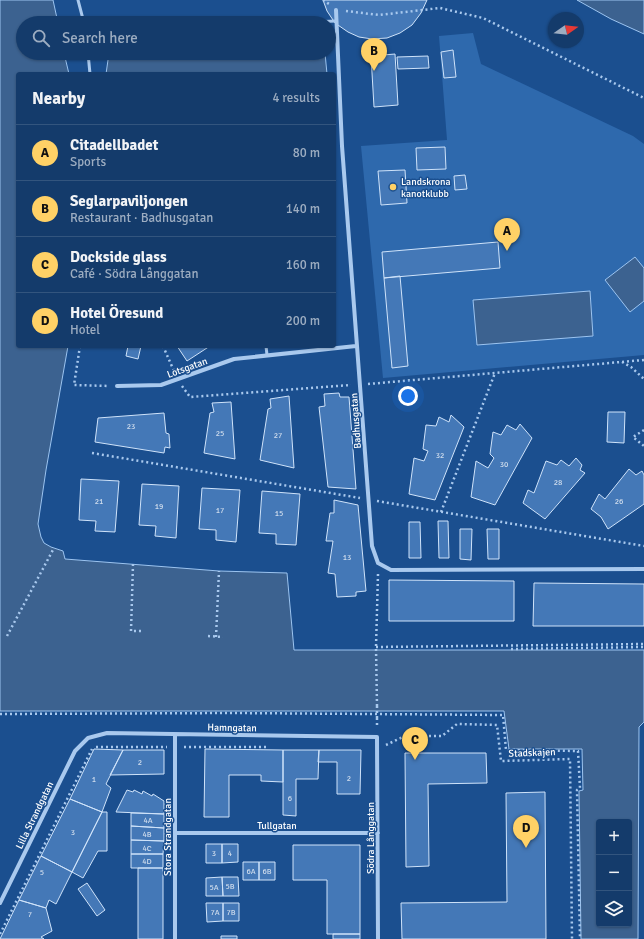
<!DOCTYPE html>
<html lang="en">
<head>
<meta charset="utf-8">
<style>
	body { margin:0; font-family:Signika,sans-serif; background:#214673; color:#f1f3f6 }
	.controls { position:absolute; right:12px; bottom:12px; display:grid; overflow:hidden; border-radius:4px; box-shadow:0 1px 3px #0004 }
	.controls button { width:36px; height:36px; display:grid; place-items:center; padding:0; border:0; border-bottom:1px solid #33557e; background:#143b6b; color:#f1f3f6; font:20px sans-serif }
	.compass { position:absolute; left:548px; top:12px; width:36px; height:36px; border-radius:50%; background:#143b6b; box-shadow:0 1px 3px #0004; rotate:76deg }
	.you { position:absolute; left:408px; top:396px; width:14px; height:14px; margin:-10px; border:3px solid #fff; border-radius:50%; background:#1a73e8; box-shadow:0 0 0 6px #1a73e833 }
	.badge { display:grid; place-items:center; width:26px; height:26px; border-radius:50%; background:#ffd166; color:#111; font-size:13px; font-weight:700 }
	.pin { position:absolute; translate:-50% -33px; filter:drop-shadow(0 1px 2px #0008) }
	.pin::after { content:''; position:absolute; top:21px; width:14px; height:12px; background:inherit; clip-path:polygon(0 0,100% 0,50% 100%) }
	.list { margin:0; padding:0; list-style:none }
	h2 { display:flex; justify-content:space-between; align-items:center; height:52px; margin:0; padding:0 16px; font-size:17px }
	h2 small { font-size:13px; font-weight:400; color:#9dadc1 }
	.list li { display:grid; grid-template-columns:26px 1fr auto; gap:12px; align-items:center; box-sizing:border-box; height:56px; padding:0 16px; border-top:1px solid #33557e }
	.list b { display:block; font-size:15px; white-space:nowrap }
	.list p { margin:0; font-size:13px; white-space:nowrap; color:#9dadc1 }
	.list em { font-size:13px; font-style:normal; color:#9dadc1 }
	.icon { flex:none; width:22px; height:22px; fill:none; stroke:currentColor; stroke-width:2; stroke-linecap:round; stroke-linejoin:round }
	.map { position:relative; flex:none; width:644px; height:939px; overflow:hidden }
	.search { position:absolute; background:#143b6b; box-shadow:0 1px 3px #0004; left:16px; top:16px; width:320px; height:44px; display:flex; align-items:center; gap:10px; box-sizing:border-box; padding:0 14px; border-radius:22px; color:#9dadc1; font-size:15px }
	.panel { position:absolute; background:#143b6b; box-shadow:0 1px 3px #0004; left:16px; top:72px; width:320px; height:276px; border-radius:4px }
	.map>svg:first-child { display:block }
	.green { fill:#2e69ad }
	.water { fill:#3c6290; stroke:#9cc4f0; fill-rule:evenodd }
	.building { fill:#4478b7; stroke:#cfe3fa }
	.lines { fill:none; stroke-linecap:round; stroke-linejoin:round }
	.path { stroke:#a9c9ee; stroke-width:2.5; stroke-dasharray:2 3; stroke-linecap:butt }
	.lane { stroke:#a9c9ee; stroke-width:3 }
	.street { stroke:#a9c9ee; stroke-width:4 }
	.path-bridge { stroke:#a9c9ee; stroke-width:2.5; stroke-dasharray:2 3; stroke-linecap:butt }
	.poi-dot { fill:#ffd166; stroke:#1b4f8f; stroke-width:1.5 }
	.labels { text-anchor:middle; stroke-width:3; stroke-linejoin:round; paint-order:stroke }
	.number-label { font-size:8px; fill:#d0dded }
	.poi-label { font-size:10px; fill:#fff; stroke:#1b4f8f; text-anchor:start }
	.street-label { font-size:10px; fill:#fff; stroke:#1b4f8f }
</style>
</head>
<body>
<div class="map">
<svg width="644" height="939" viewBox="0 0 644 939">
	<rect width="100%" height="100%" fill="#1b4f8f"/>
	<path class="green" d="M 473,33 L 481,64 L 633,136 L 644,144 L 644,355 L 383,378 L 361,146 L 447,140 L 439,36 Z"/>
	<path class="water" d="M 0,0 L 53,0 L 58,23 L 23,23 L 23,53 L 64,53 L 69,74 L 18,74 L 18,346 L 68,346 L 46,470 L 38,524 L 41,537 L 44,543 L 51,547 L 63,551 L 65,559 L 219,571 L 287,573 L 294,650 L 644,650 L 644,722 L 639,727 L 638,939 L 581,939 L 579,791 L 583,790 L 582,749 L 509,749 L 504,711 L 0,711 ZM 599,822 L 629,822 L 629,924 L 599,924 Z
		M 577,0 L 644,0 L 644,34 L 611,19 Z
		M 109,53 L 325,53 L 327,74 L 106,74 Z
		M 635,257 L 644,268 L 644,301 L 630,312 L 605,280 Z
		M 590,291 L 593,336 L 477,345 L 473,300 Z"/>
	<path class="building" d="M 323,0 L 427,0 L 421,13 L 412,25 L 400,33 L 387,38 L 372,39 L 359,37 L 348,32 L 335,23 L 327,11 Z
		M 453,50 L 456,77 L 444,78 L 441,52 Z
		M 395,54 L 398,105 L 374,107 L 371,56 Z
		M 428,56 L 429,68 L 398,69 L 397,57 Z
		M 445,147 L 446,169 L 417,170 L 416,148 Z
		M 405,170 L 407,203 L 381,205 L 378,171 Z
		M 465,175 L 467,189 L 455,190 L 454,176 Z
		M 498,242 L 500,268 L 384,278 L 382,252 Z
		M 400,276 L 408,366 L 392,368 L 384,278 Z
		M 128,346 L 141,346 L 138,359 L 126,356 Z
		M 177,346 L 210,346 L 187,361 Z
		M 339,393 L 340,397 L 349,397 L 356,489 L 328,487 L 319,407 L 325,406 L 324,394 Z
		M 289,396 L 294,468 L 260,460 L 268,409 L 271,408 L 270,399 Z
		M 231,402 L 235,459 L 204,453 L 210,413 L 214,412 L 212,403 Z
		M 608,412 L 625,412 L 624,443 L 607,442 Z
		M 164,413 L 166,433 L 169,434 L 170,448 L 165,447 L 164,453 L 95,442 L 98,418 Z
		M 451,415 L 464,427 L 435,500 L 409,494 L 414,458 L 424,461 L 428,451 L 423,449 L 426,425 L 436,426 L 439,417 L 449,422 Z
		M 520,424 L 532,438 L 495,505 L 471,497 L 476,461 L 488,468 L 494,458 L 490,454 L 493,432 L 501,435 L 507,425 L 516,430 Z
		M 576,458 L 582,465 L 580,470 L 585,473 L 545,519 L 523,503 L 528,490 L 534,493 L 546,461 L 557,465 L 561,460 L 569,466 Z
		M 629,469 L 636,475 L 642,471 L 644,475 L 644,504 L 608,529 L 601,517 L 591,509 L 599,494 L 605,499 Z
		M 81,479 L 119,481 L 115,532 L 95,531 L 96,521 L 79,520 Z
		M 142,484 L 179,486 L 176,538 L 155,536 L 156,526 L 139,525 Z
		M 202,488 L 240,490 L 236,542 L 216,540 L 216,530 L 199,529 Z
		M 262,491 L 300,494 L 296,545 L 276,544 L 276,534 L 259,533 Z
		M 334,500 L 358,505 L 366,591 L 356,592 L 356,596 L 337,597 L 335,574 L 328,573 L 333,541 L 326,541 L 330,513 L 334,513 Z
		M 438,521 L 448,521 L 449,558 L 439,558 Z
		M 409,522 L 420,522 L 421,558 L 409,558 Z
		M 460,529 L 472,529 L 471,560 L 460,559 Z
		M 487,529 L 499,529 L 499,559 L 488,559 Z
		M 389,580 L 514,581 L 514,621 L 389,621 Z
		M 534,583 L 644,584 L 644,626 L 533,626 Z
		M 94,749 L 123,750 L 106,784 L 111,788 L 102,812 L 70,799 Z
		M 205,749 L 283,750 L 283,782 L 261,781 L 261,775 L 229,775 L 229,817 L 204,817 Z
		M 123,750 L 164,750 L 164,774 L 110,775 Z
		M 283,750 L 319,750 L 318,779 L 296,779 L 296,816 L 283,815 Z
		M 319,750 L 361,750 L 360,794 L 337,794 L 337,762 L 318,762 Z
		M 405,753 L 486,753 L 487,783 L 428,784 L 429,866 L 406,867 Z
		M 127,790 L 133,792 L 134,790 L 142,794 L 143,791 L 152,796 L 153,794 L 164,801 L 164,814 L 116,812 Z
		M 545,792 L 546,939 L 402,939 L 401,903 L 507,902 L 506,793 Z
		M 70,799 L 102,812 L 72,872 L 41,856 Z
		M 102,812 L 107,812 L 107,851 L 98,851 L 83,878 L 72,872 Z
		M 131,813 L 164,814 L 164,828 L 131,826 Z
		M 131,826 L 164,828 L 164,841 L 131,840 Z
		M 131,840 L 164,841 L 163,854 L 131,854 Z
		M 206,844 L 222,844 L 222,863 L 206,863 Z
		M 222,844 L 238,844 L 238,862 L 222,863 Z
		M 293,845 L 360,845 L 360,934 L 327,934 L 327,880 L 293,880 Z
		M 131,854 L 163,854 L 163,868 L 131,868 Z
		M 41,856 L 72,872 L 56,904 L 49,900 L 46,908 L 19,900 Z
		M 243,862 L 259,862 L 259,880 L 243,880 Z
		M 259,862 L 275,862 L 275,880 L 259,880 Z
		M 138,868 L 163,868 L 163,939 L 138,939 Z
		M 222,877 L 238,877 L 239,896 L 223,896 Z
		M 222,877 L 223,896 L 206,896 L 206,878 Z
		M 87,883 L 105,910 L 97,916 L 78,889 Z
		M 19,900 L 46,908 L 52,931 L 41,937 L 44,939 L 0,939 Z
		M 206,903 L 223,903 L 223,921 L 207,922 Z
		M 223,903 L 239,903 L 239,921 L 223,921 Z
		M 333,934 L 360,934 L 360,939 L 333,939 Z
		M 221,936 L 237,936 L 237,939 L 221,939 Z"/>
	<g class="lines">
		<path class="path" d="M 323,0 L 329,4
			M 346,11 L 379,15 L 440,8 L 483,18 L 644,98
			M 80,346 L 74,385 L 109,386
			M 163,346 L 174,371
			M 622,362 L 631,367 L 644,379
			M 368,384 L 644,360
			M 182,386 L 190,397 L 351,385
			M 644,430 L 633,437 L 644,446
			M 92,453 L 360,498
			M 377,501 L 644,546
			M 441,512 L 495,373
			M 133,564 L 131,631 L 142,631
			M 7,636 L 54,548
			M 208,636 L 223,637
			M 216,637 L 219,571
			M 376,647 L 644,644
			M 511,649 L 644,647
			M 377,706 L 376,647 L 378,574
			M 0,714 L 232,713 L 503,715 L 506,750 L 578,751 L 580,788 L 577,790 L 580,939
			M 377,718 L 377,728
			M 386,745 L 405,736 L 442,736 L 457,724 L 497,725 L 501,761 L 570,759 L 572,939
			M 96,747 L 167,747
			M 184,747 L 267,747
			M 0,934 L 92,749"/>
		<path class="lane" d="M 78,0 L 84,23
			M 285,23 L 336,21
			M 88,53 L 90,74
			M 266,346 L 267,355"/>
		<path class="street" d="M 336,10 L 342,146 L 372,546 L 378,563 L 391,570 L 644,569
			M 117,386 L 161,385 L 234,359 L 356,346
			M 175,833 L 378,833
			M 0,903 L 75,751 L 88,738 L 107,733 L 377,737 L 378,939
			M 175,939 L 175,735"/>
		<path class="path-bridge" d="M 377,706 L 377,718"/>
	</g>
	<circle class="poi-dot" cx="393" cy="187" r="4"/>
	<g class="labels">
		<g class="number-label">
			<text x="131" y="429">23</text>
			<text x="220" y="436">25</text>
			<text x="278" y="438">27</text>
			<text x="440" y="458">32</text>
			<text x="504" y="467">30</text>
			<text x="558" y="485">28</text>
			<text x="99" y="504">21</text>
			<text x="619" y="504">26</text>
			<text x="159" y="509">19</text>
			<text x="220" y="513">17</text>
			<text x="279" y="516">15</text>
			<text x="347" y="560">13</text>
			<text x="140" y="765">2</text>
			<text x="349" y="781">2</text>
			<text x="94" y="782">1</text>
			<text x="290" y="801">6</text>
			<text x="148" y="823">4A</text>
			<text x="73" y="835">3</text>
			<text x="147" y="837">4B</text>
			<text x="147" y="851">4C</text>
			<text x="214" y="856">3</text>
			<text x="230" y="856">4</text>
			<text x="147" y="864">4D</text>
			<text x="251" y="874">6A</text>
			<text x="267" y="874">6B</text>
			<text x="42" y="875">5</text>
			<text x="230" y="889">5B</text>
			<text x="214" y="890">5A</text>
			<text x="215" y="915">7A</text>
			<text x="231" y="915">7B</text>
			<text x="30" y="917">7</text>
		</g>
		<g class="poi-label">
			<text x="401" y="185">Landskrona<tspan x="401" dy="12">kanotklubb</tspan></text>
		</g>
		<g class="street-label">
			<text transform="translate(187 367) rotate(-20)" y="4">Lotsgatan</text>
			<text transform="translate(355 421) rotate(-94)" y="4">Badhusgatan</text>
			<text transform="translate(232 727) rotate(1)" y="4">Hamngatan</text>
			<text transform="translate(532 752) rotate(-2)" y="4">Stadskajen</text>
			<text transform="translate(34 815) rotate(-64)" y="4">Lilla Strandgatan</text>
			<text x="277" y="829">Tullgatan</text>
			<text transform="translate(167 837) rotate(-90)" y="4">Stora Strandgatan</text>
			<text transform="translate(370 838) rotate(-90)" y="4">Södra Långgatan</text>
		</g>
	</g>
</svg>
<div class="controls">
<button>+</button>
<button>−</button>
<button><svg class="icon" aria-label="layers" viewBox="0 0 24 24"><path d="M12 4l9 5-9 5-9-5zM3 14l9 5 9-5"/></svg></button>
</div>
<svg class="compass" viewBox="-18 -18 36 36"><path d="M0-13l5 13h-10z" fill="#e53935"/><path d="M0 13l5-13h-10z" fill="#9dadc1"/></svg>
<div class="you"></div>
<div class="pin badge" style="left:507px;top:251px">A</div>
<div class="pin badge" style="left:374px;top:71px">B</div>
<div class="pin badge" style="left:415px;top:760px">C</div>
<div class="pin badge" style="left:526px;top:848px">D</div>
<div class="search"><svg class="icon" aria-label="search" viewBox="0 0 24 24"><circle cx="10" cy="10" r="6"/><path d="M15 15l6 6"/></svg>Search here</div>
<section class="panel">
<h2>Nearby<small>4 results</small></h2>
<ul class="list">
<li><span class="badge">A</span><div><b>Citadellbadet</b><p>Sports</p></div><em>80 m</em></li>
<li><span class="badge">B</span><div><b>Seglarpaviljongen</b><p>Restaurant · Badhusgatan</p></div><em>140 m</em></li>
<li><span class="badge">C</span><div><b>Dockside glass</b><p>Café · Södra Långgatan</p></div><em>160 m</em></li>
<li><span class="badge">D</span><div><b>Hotel Öresund</b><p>Hotel</p></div><em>200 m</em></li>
</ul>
</section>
</div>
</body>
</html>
